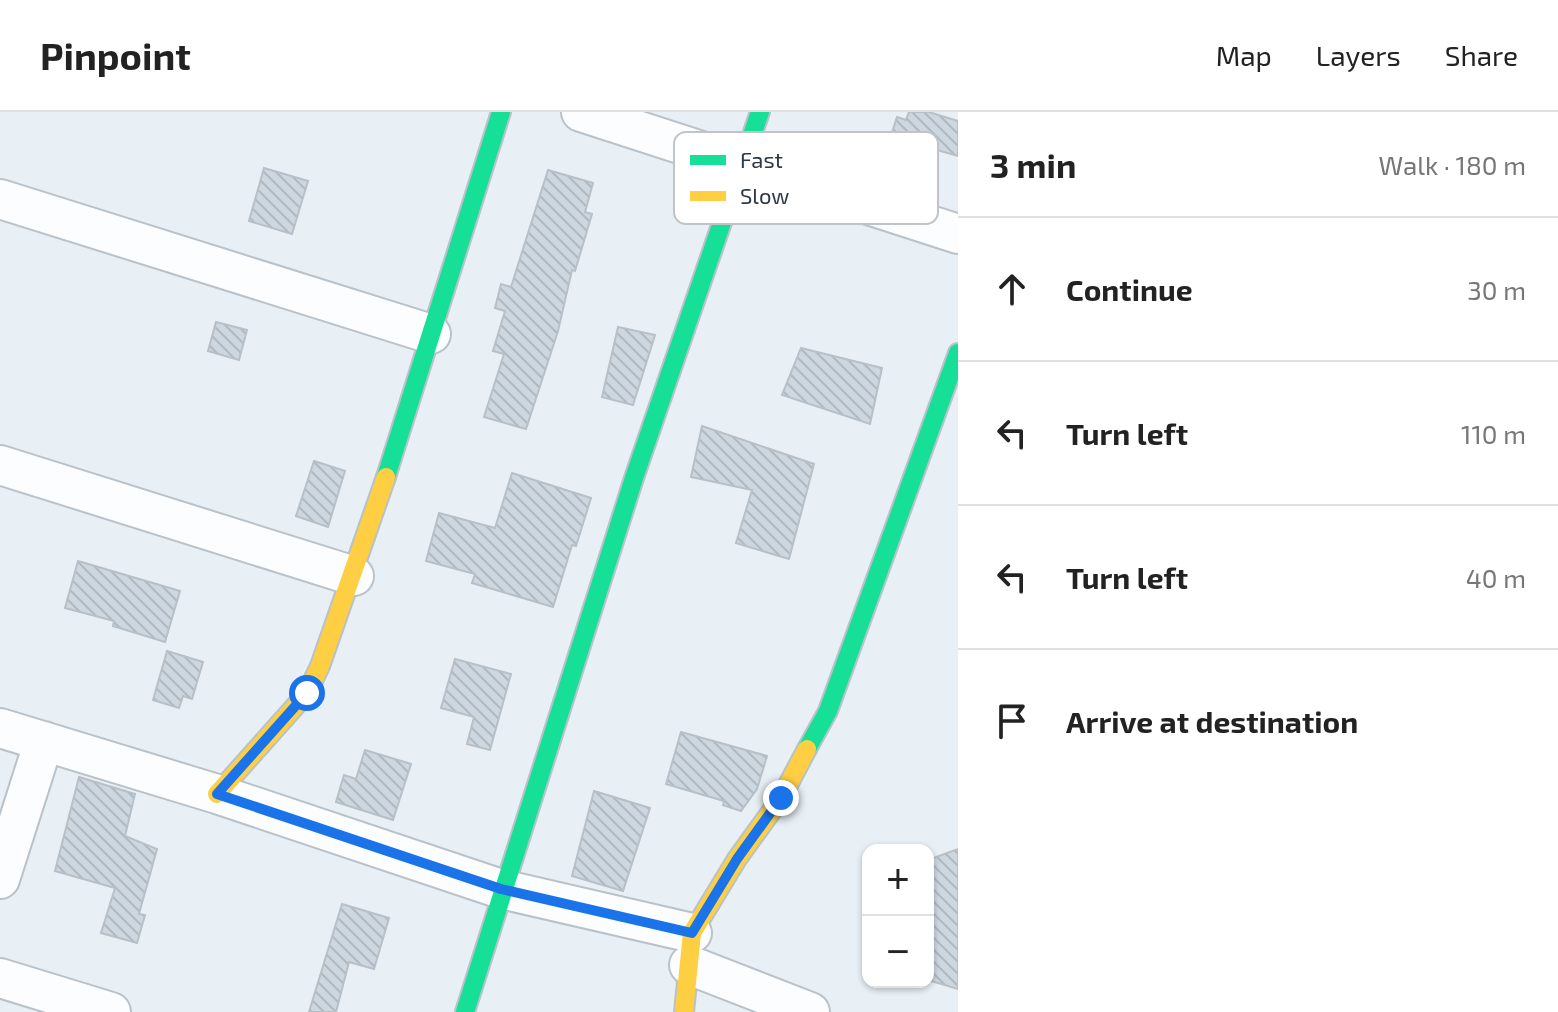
<!DOCTYPE html>
<html lang="en">
<head>
<meta charset="utf-8">
<style>
	body { margin:0; font-family:"Exo 2",sans-serif; background:#f2f2f2; color:#222 }
	.controls { position:absolute; right:24px; bottom:24px; display:grid; overflow:hidden; border-radius:16px; box-shadow:0 2px 6px #0004 }
	.controls button { width:72px; height:72px; display:grid; place-items:center; padding:0; border:0; border-bottom:2px solid #e0e0e0; background:#fff; color:#222; font:40px sans-serif }
	.stop { position:absolute; width:24px; height:24px; margin:-18px; border:6px solid #1a73e8; border-radius:50%; background:#fff }
	.stop.end { background:#1a73e8; border-color:#fff; box-shadow:0 2px 8px #0008 }
	.list { margin:0; padding:0; list-style:none }
	h2 { display:flex; justify-content:space-between; align-items:center; height:104px; margin:0; padding:0 32px; font-size:34px }
	h2 small { font-size:26px; font-weight:400; color:#767676 }
	.list li { display:grid; grid-template-columns:52px 1fr auto; gap:24px; align-items:center; box-sizing:border-box; height:144px; padding:0 32px; border-top:2px solid #e0e0e0 }
	.list b { display:block; font-size:30px; white-space:nowrap }
	.list em { font-size:26px; font-style:normal; color:#767676 }
	.icon { flex:none; width:44px; height:44px; fill:none; stroke:currentColor; stroke-width:2; stroke-linecap:round; stroke-linejoin:round }
	.map { position:relative; flex:none; width:958px; height:900px; overflow:hidden }
	header { display:flex; align-items:center; gap:48px; box-sizing:border-box; height:112px; padding:0 40px; background:#fff; border-bottom:2px solid #e0e0e0 }
	header strong { font-size:38px }
	nav { display:flex; gap:44px; margin-inline-start:auto; font-size:28px }
	main { display:flex }
	aside { flex:1; background:#fff }
	.map>svg:first-child { display:block }
	.building { fill:url(#building-back-hatch); stroke:#b8c0c7; stroke-width:2 }
	.lines { fill:none; stroke-linecap:round; stroke-linejoin:round }
	.street-casing { stroke:#b9c2c9; stroke-width:42 }
	.fast-casing { stroke:#b9c2c9; stroke-width:22 }
	.slow-casing { stroke:#b9c2c9; stroke-width:22 }
	.street { stroke:#fcfdfe; stroke-width:38 }
	.fast { stroke:#16e098; stroke-width:18 }
	.slow { stroke:#ffcf43; stroke-width:18 }
	.route { stroke:#1a73e8; stroke-width:10 }
	.key { fill:#fff; stroke:#c0c4c7; stroke-width:2 }
	.key-label { font-size:22px; fill:#2d3944 }
</style>
</head>
<body>
<header>
<strong>Pinpoint</strong>
<nav><a>Map</a><a>Layers</a><a>Share</a></nav>
</header>
<main>
<div class="map">
<svg width="958" height="900" viewBox="0 0 958 900">
	<defs>
		<pattern id="building-back-hatch" width="6" height="6" patternUnits="userSpaceOnUse" patternTransform="scale(2)"><rect width="6" height="6" fill="#cdd7df"/><path d="M-1 5l2 2M0 0l6 6M5-1l2 2" fill="none" stroke="#b0b9c1"/></pattern>
	</defs>
	<rect width="100%" height="100%" fill="#e8eff5"/>
	<path class="building" d="M 909,0 L 929,0 L 958,9 L 958,44 L 916,32 L 914,39 L 889,30 L 897,5 L 906,8 Z
		M 264,56 L 308,69 L 292,122 L 249,109 Z
		M 548,58 L 593,71 L 585,100 L 592,102 L 575,159 L 572,158 L 558,219 L 526,317 L 484,305 L 504,242 L 493,239 L 505,199 L 495,196 L 501,172 L 511,175 Z
		M 216,210 L 247,218 L 239,248 L 208,239 Z
		M 618,215 L 655,223 L 633,293 L 602,285 Z
		M 801,236 L 882,256 L 870,312 L 782,283 Z
		M 702,314 L 814,352 L 789,447 L 736,431 L 752,378 L 691,365 Z
		M 314,349 L 345,359 L 328,415 L 296,404 Z
		M 512,361 L 591,386 L 576,434 L 572,433 L 553,495 L 472,471 L 475,462 L 426,449 L 439,401 L 495,416 Z
		M 78,449 L 180,479 L 165,530 L 113,514 L 114,509 L 65,496 Z
		M 167,539 L 203,550 L 192,587 L 183,584 L 179,596 L 153,588 Z
		M 455,547 L 511,562 L 490,638 L 467,632 L 474,605 L 441,596 Z
		M 681,620 L 767,644 L 757,677 L 741,699 L 723,693 L 724,689 L 666,672 Z
		M 365,638 L 411,652 L 393,708 L 336,690 L 344,663 L 356,667 Z
		M 79,665 L 135,682 L 125,724 L 157,737 L 139,802 L 145,803 L 137,831 L 101,821 L 115,776 L 55,759 Z
		M 594,679 L 650,696 L 623,779 L 572,764 Z
		M 958,737 L 958,877 L 928,868 L 928,748 Z
		M 342,792 L 389,806 L 374,857 L 349,850 L 336,900 L 309,900 Z"/>
	<g class="lines">
		<defs>
			<path id="street" d="M 581,0 L 958,122
				M 0,87 L 431,222
				M 0,353 L 354,464
				M 0,616 L 217,682 L 501,777 L 692,821
				M 0,767 L 44,629
				M 689,853 L 810,900
				M 0,866 L 111,900"/>
			<path id="fast" d="M 386,365 L 501,0
				M 807,637 L 828,599 L 958,241
				M 465,900 L 634,366 L 760,0"/>
			<path id="slow" d="M 217,682 L 307,581 L 320,554 L 386,365
				M 684,900 L 692,821 L 737,747 L 781,686 L 807,637"/>
		</defs>
		<use href="#street" class="street-casing"/>
		<use href="#fast" class="fast-casing"/>
		<use href="#slow" class="slow-casing"/>
		<use href="#street" class="street"/>
		<use href="#fast" class="fast"/>
		<use href="#slow" class="slow"/>
	</g>
	<g class="lines">
		<path class="route" d="M 307,581 L 217,682 L 501,777 L 692,821 L 737,747 L 781,686"/>
	</g>
	<rect x="674" y="20" width="264" height="92" rx="12" class="key"/>
	<rect x="690" y="43" width="36" height="10" fill="#16e098"/>
	<rect x="690" y="79" width="36" height="10" fill="#ffcf43"/>
	<g class="key-label">
		<text x="740" y="56">Fast</text>
		<text x="740" y="92">Slow</text>
	</g>
</svg>
<div class="controls">
<button>+</button>
<button>−</button>
</div>
<div class="stop" style="left:307px;top:581px"></div>
<div class="stop end" style="left:781px;top:686px"></div>
</div>
<aside>
<h2>3 min<small>Walk · 180 m</small></h2>
<ul class="list">
<li><svg class="icon" aria-label="ahead" viewBox="0 0 24 24"><path d="M12 20V5M6 11l6-6 6 6"/></svg><div><b>Continue</b></div><em>30 m</em></li>
<li><svg class="icon" aria-label="left" viewBox="0 0 24 24"><path d="M17 20v-9H6M10 6l-5 5 5 5"/></svg><div><b>Turn left</b></div><em>110 m</em></li>
<li><svg class="icon" aria-label="left" viewBox="0 0 24 24"><path d="M17 20v-9H6M10 6l-5 5 5 5"/></svg><div><b>Turn left</b></div><em>40 m</em></li>
<li><svg class="icon" aria-label="arrive" viewBox="0 0 24 24"><path d="M6 21V4h12l-3 4 3 4H6"/></svg><div><b>Arrive at destination</b></div></li>
</ul>
</aside>
</main>
</body>
</html>
